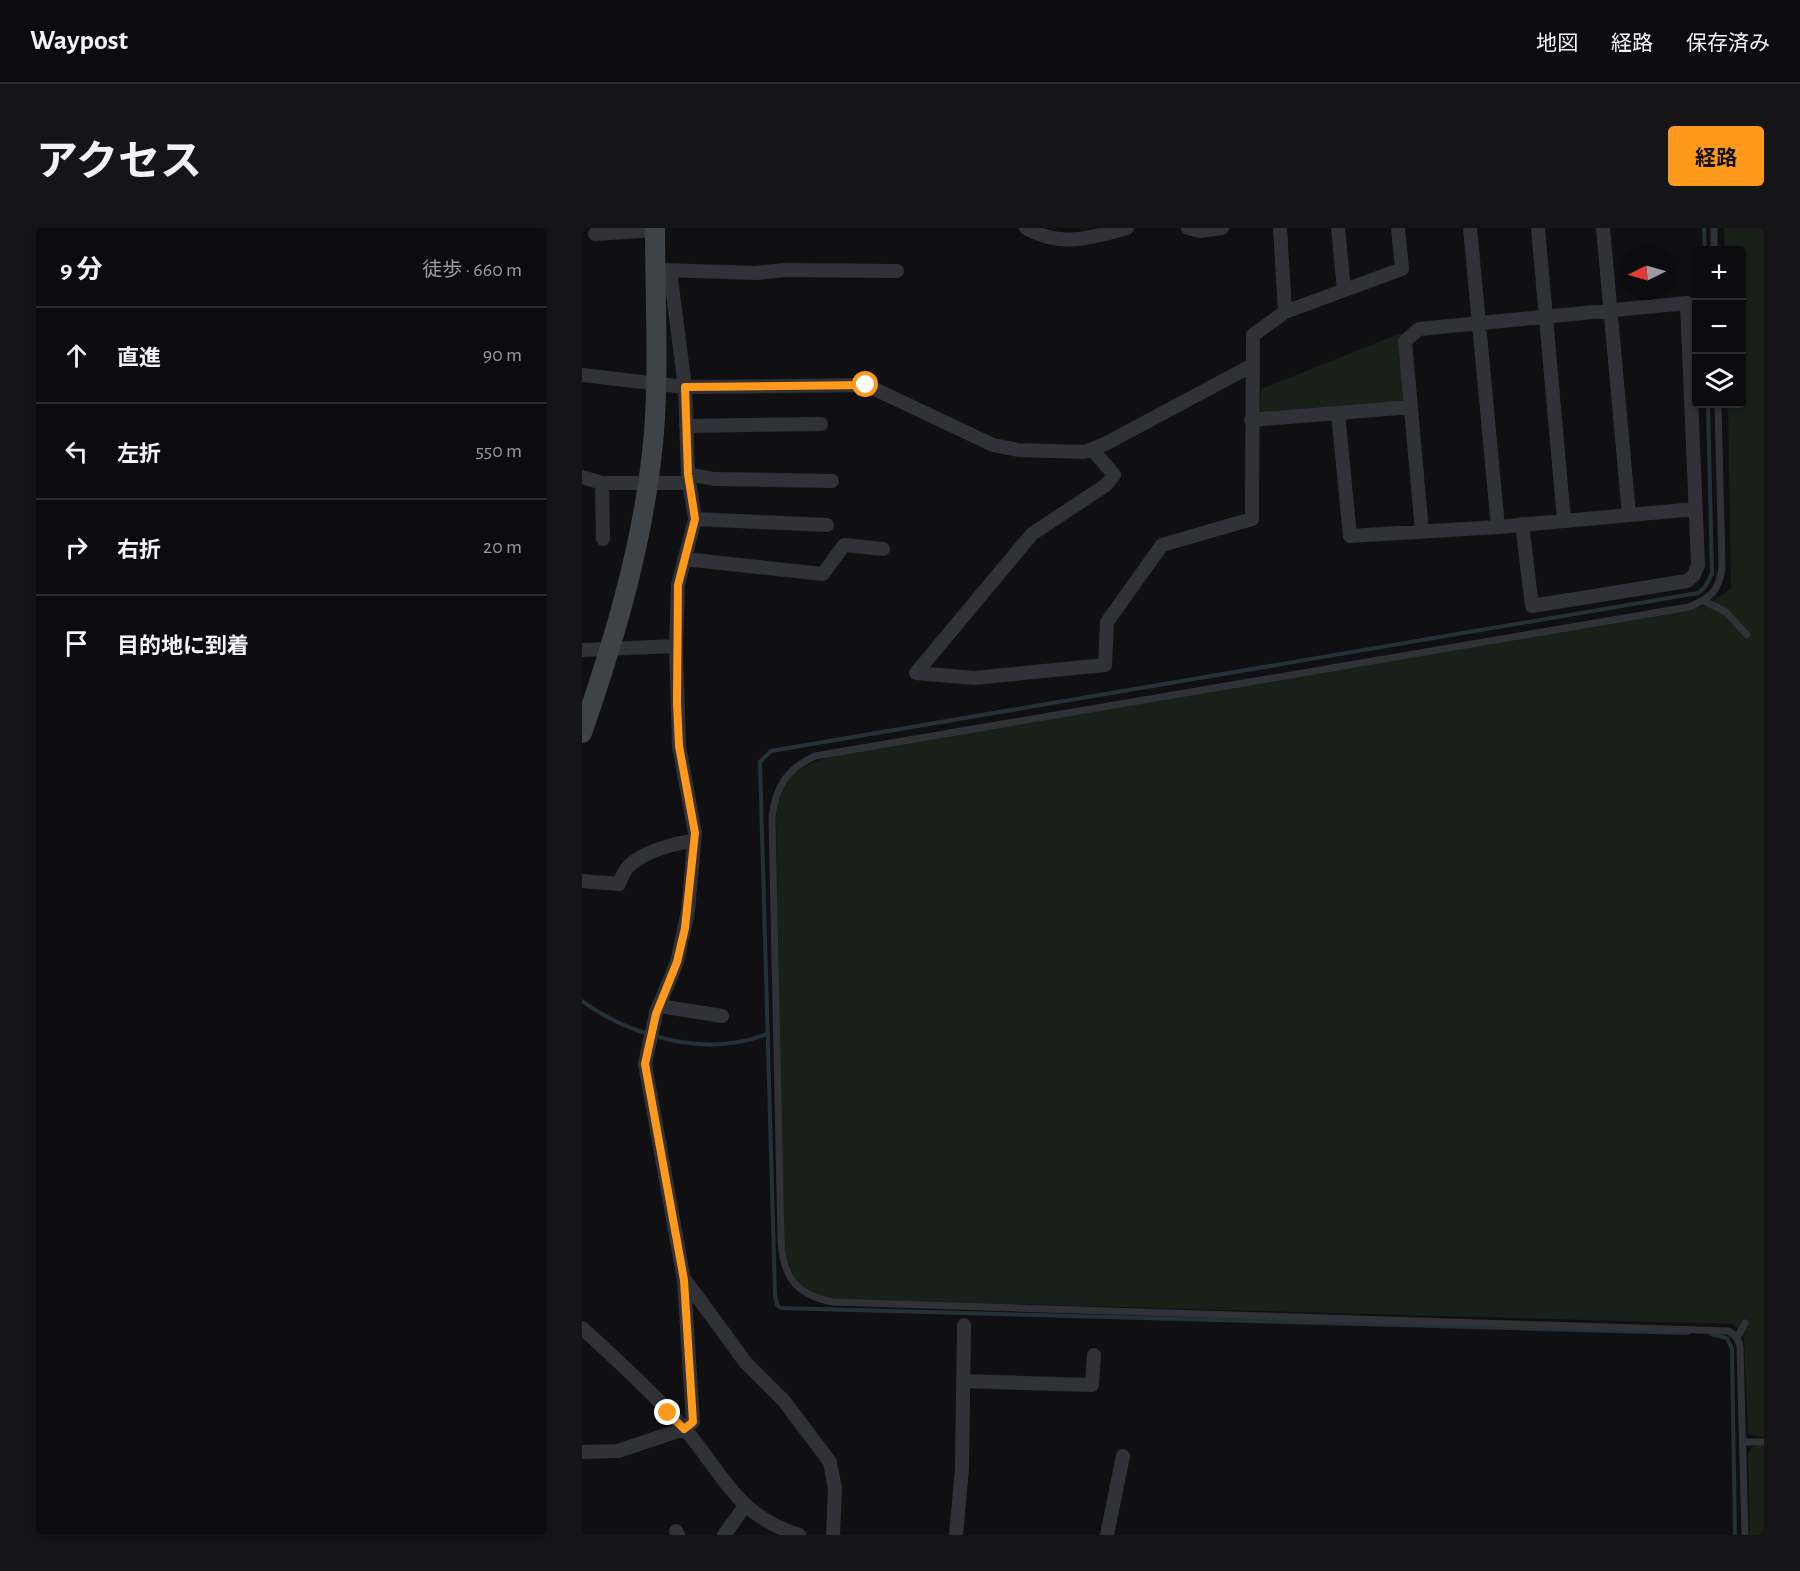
<!DOCTYPE html>
<html lang="ja">
<head>
<meta charset="utf-8">
<style>
	body { margin:0; font-family:"Alegreya Sans","Noto Sans JP",sans-serif; background:#151517; color:#f1f3f6 }
	.controls { position:absolute; right:18px; top:18px; display:grid; overflow:hidden; border-radius:6px; box-shadow:0 3px 9px #0003 }
	.controls button { width:54px; height:54px; display:grid; place-items:center; padding:0; border:0; border-bottom:2px solid #2c2c2e; background:#0c0c0e; color:#f1f3f6; font:30px sans-serif }
	.compass { position:absolute; left:1038px; top:18px; width:54px; height:54px; border-radius:50%; background:#0c0c0e; box-shadow:0 3px 9px #0003; rotate:265deg }
	.stop { position:absolute; width:18px; height:18px; margin:-14px; border:4px solid #ff991b; border-radius:50%; background:#fff }
	.stop.end { background:#ff991b; border-color:#fff; box-shadow:0 2px 6px #0008 }
	.list { margin:0; padding:0; list-style:none }
	h2 { display:flex; justify-content:space-between; align-items:center; height:78px; margin:0; padding:0 24px; font-size:26px }
	h2 small { font-size:20px; font-weight:400; color:#9a9b9e }
	.list li { display:grid; grid-template-columns:39px 1fr auto; gap:18px; align-items:center; box-sizing:border-box; height:96px; padding:0 24px; border-top:2px solid #2c2c2e }
	.list b { display:block; font-size:22px; white-space:nowrap }
	.list em { font-size:20px; font-style:normal; color:#9a9b9e }
	.icon { flex:none; width:33px; height:33px; fill:none; stroke:currentColor; stroke-width:2; stroke-linecap:round; stroke-linejoin:round }
	.map { position:relative; flex:none; width:1182px; height:1307px; overflow:hidden; border-radius:6px }
	header { display:flex; align-items:center; gap:36px; box-sizing:border-box; height:84px; padding:0 30px; background:#0c0c0e; border-bottom:2px solid #2c2c2e }
	header strong { font-size:28px }
	nav { display:flex; gap:33px; margin-inline-start:auto; font-size:21px }
	.intro { display:flex; align-items:center; justify-content:space-between; box-sizing:border-box; height:144px; padding:0 36px }
	h1 { margin:0; font-size:42px }
	.button { padding:15px 27px; border-radius:6px; background:#ff991b; color:#111; font-size:21px; font-weight:700 }
	main { display:flex; gap:36px; padding:0 36px }
	aside { flex:1; background:#0c0c0e; border-radius:6px; box-shadow:0 3px 9px #0003 }
	.map>svg:first-child { display:block }
	.green { fill:#182018 }
	.lines { fill:none; stroke-linecap:round; stroke-linejoin:round }
	.stream { stroke:#253136; stroke-width:4 }
	.lane { stroke:#313237; stroke-width:7 }
	.street { stroke:#313237; stroke-width:14 }
	.secondary { stroke:#3f4247; stroke-width:20 }
	.route { stroke:#ff991b; stroke-width:8 }
</style>
</head>
<body>
<header>
<strong>Waypost</strong>
<nav><a>地図</a><a>経路</a><a>保存済み</a></nav>
</header>
<div class="intro"><h1>アクセス</h1><a class="button">経路</a></div>
<main>
<aside>
<h2>9 分<small>徒歩 · 660 m</small></h2>
<ul class="list">
<li><svg class="icon" aria-label="ahead" viewBox="0 0 24 24"><path d="M12 20V5M6 11l6-6 6 6"/></svg><div><b>直進</b></div><em>90 m</em></li>
<li><svg class="icon" aria-label="left" viewBox="0 0 24 24"><path d="M17 20v-9H6M10 6l-5 5 5 5"/></svg><div><b>左折</b></div><em>550 m</em></li>
<li><svg class="icon" aria-label="right" viewBox="0 0 24 24"><path d="M7 20v-9h11M14 6l5 5-5 5"/></svg><div><b>右折</b></div><em>20 m</em></li>
<li><svg class="icon" aria-label="arrive" viewBox="0 0 24 24"><path d="M6 21V4h12l-3 4 3 4H6"/></svg><div><b>目的地に到着</b></div></li>
</ul>
</aside>
<div class="map">
<svg width="1182" height="1307" viewBox="0 0 1182 1307">
	<rect width="100%" height="100%" fill="#101012"/>
	<path class="green" d="M 1142,0 L 1182,0 L 1182,1209 L 1166,1206 L 1162,1110 L 1156,1100 L 1149,1096 L 250,1071 C 212,1061 205,1043 202,1006 L 194,588 C 198,549 221,534 257,527 L 1125,378 L 1149,360 L 1146,176 L 1160,176 L 1160,22 L 1143,22 Z
		M 819,105 L 822,173 L 678,186 L 679,161 Z
		M 1182,1217 L 1182,1307 L 1168,1307 L 1166,1225 L 1170,1219 Z"/>
	<g class="lines">
		<path class="stream" d="M 1122,0 L 1123,22
			M 0,773 C 49,809 127,830 185,806
			M 1106,1105 L 199,1080 L 195,1077 L 193,1066 L 178,534 L 189,523 L 1116,365 L 1123,359 L 1130,346 L 1126,176
			M 1129,1106 L 1145,1110 L 1150,1121 L 1153,1307"/>
		<path class="lane" d="M 1132,0 L 1132,22
			M 1136,176 L 1140,338 C 1138,362 1129,370 1107,379 L 233,528 C 205,541 193,559 190,590 L 199,1010 C 200,1047 213,1067 251,1074 L 1147,1103 L 1155,1110 L 1158,1118 L 1163,1307
			M 1122,373 L 1144,384 L 1165,407
			M 1155,1110 L 1163,1095
			M 1161,1214 L 1182,1214"/>
		<path class="street" d="M 444,0 C 481,20 507,10 545,0
			M 606,0 L 618,3 L 640,0
			M 698,0 L 703,84
			M 756,0 L 762,62
			M 888,0 L 916,299
			M 956,0 L 982,292
			M 1021,0 L 1047,287
			M 13,6 L 73,2
			M 81,42 L 174,45 L 202,42 L 315,43
			M 0,147 L 103,159 L 284,157 L 411,217 L 436,222 L 502,224 L 523,216 L 669,138
			M 756,185 L 828,179
			M 669,192 L 756,185 L 768,308 L 916,299 L 1113,281
			M 104,198 L 239,196
			M 106,246 L 132,251 L 250,253
			M 0,249 L 20,255 L 107,255
			M 20,255 L 21,311
			M 113,291 L 245,297
			M 840,304 L 823,113 L 837,101 L 1105,75 L 1116,337 L 1112,347 L 1105,353 L 950,378 L 940,296
			M 102,331 L 241,346 L 262,317 L 301,321
			M 0,422 L 94,418
			M 334,445 L 392,450 L 523,437 L 525,394 L 580,317 L 670,291 L 671,107 L 703,84 L 820,41 L 816,0
			M 334,445 L 450,306 L 524,257 L 532,247 L 510,221
			M 0,653 L 37,656 C 39,651 42,643 46,639 C 60,624 92,615 112,613
			M 77,778 L 140,788
			M 103,1052 L 164,1135 L 202,1173 L 248,1234 L 253,1261 L 251,1307
			M 0,1100 C 35,1132 71,1165 102,1200 C 141,1245 153,1287 217,1307
			M 381,1153 L 510,1157 L 512,1127
			M 0,1224 L 36,1223 L 102,1201 L 111,1194 L 102,1052 L 63,836 L 74,785 L 95,734 L 106,683 L 113,605 L 97,518 L 94,418 L 96,357 L 113,291 L 106,246 L 103,159 L 88,43
			M 94,1303 L 96,1307
			M 142,1307 L 163,1278
			M 374,1307 L 380,1240 L 382,1097
			M 525,1307 L 541,1228"/>
		<path class="secondary" d="M 0,505 C 34,407 63,309 72,205 C 77,137 73,68 73,0"/>
	</g>
	<g class="lines">
		<path class="route" d="M 86,1185 L 102,1201 L 111,1194 L 102,1052 L 63,836 L 74,786 L 95,734 L 103,700 L 113,605 L 97,518 L 95,475 L 96,357 L 113,291 L 106,246 L 103,159 L 284,157"/>
	</g>
</svg>
<div class="controls">
<button>+</button>
<button>−</button>
<button><svg class="icon" aria-label="layers" viewBox="0 0 24 24"><path d="M12 4l9 5-9 5-9-5zM3 14l9 5 9-5"/></svg></button>
</div>
<svg class="compass" viewBox="-18 -18 36 36"><path d="M0-13l5 13h-10z" fill="#e53935"/><path d="M0 13l5-13h-10z" fill="#9a9b9e"/></svg>
<div class="stop" style="left:284px;top:157px"></div>
<div class="stop end" style="left:86px;top:1185px"></div>
</div>
</main>
</body>
</html>
